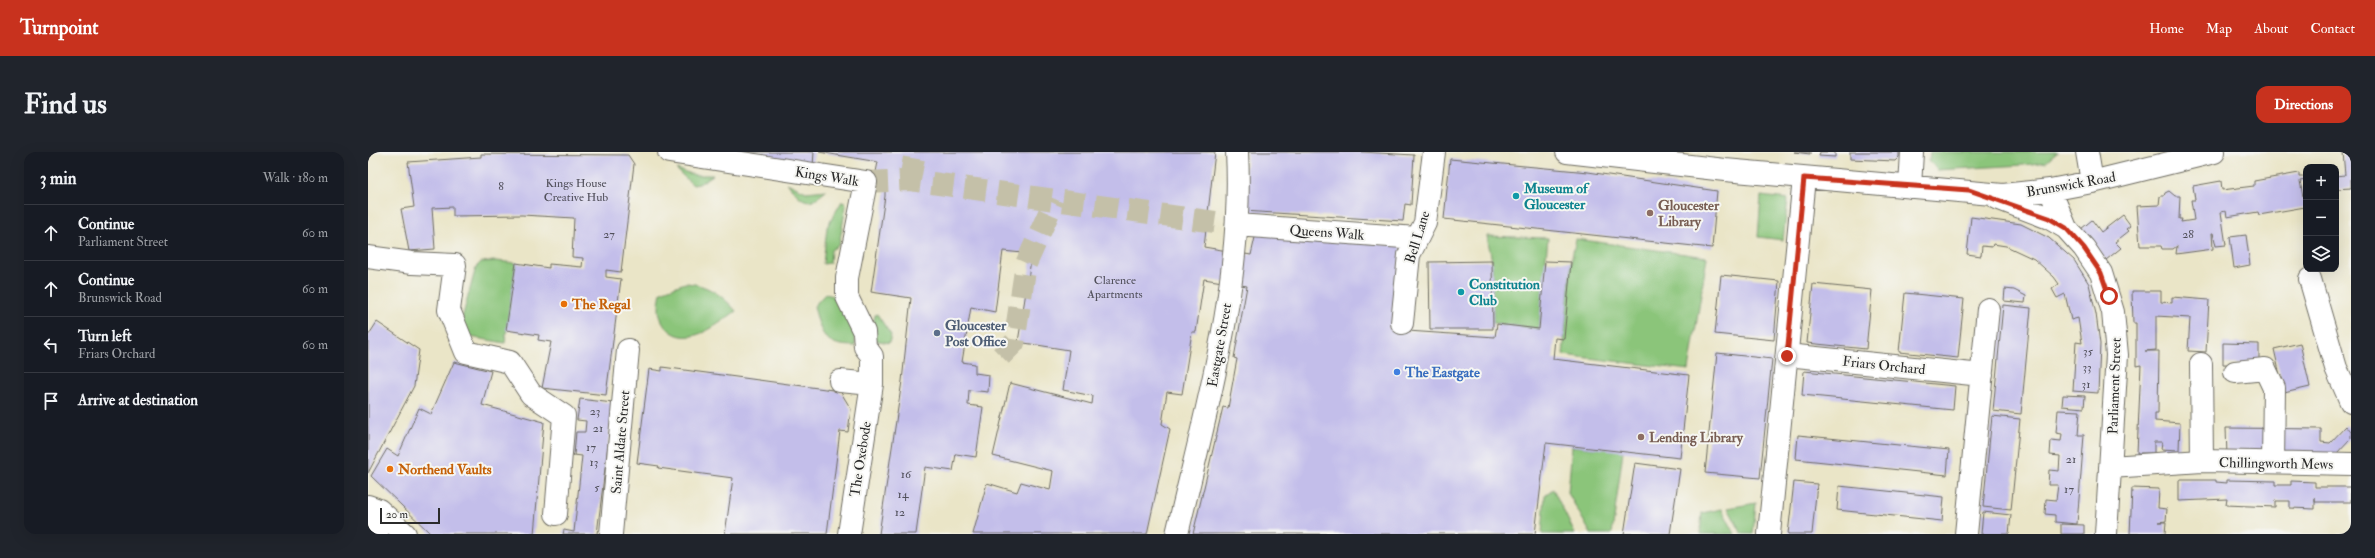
<!DOCTYPE html>
<html lang="en">
<head>
<meta charset="utf-8">
<style>
	body { margin:0; font-family:"IM FELL Double Pica",serif; background:#20242c; color:#f1f3f6 }
	.controls { position:absolute; right:12px; top:12px; display:grid; overflow:hidden; border-radius:8px; box-shadow:0 4px 16px #0002 }
	.controls button { width:36px; height:36px; display:grid; place-items:center; padding:0; border:0; border-bottom:1px solid #363941; background:#171b24; color:#f1f3f6; font:20px sans-serif }
	.scale { position:absolute; left:12px; bottom:10px; width:60px; box-sizing:border-box; padding-left:4px; border:2px solid #2b2b2b; border-top:0; font-size:11px; line-height:14px; white-space:nowrap; color:#2b2b2b; -webkit-text-stroke:3px #f6f6f2; paint-order:stroke }
	.stop { position:absolute; width:12px; height:12px; margin:-9px; border:3px solid #c8321e; border-radius:50%; background:#fff }
	.stop.end { background:#c8321e; border-color:#fff; box-shadow:0 1px 4px #0008 }
	.list { margin:0; padding:0; list-style:none }
	h2 { display:flex; justify-content:space-between; align-items:center; height:52px; margin:0; padding:0 16px; font-size:17px }
	h2 small { font-size:13px; font-weight:400; color:#9ea1a6 }
	.list li { display:grid; grid-template-columns:26px 1fr auto; gap:12px; align-items:center; box-sizing:border-box; height:56px; padding:0 16px; border-top:1px solid #363941 }
	.list b { display:block; font-size:15px; white-space:nowrap }
	.list p { margin:0; font-size:13px; white-space:nowrap; color:#9ea1a6 }
	.list em { font-size:13px; font-style:normal; color:#9ea1a6 }
	.icon { flex:none; width:22px; height:22px; fill:none; stroke:currentColor; stroke-width:2; stroke-linecap:round; stroke-linejoin:round }
	.map { position:relative; flex:none; width:1983px; height:382px; overflow:hidden; border-radius:12px }
	header { display:flex; align-items:center; gap:24px; box-sizing:border-box; height:56px; padding:0 20px; background:#c8321e; color:#fff }
	header strong { font-size:19px }
	nav { display:flex; gap:22px; margin-inline-start:auto; font-size:14px }
	.intro { display:flex; align-items:center; justify-content:space-between; box-sizing:border-box; height:96px; padding:0 24px }
	h1 { margin:0; font-size:28px }
	.button { padding:10px 18px; border-radius:12px; background:#c8321e; color:#fff; font-size:14px; font-weight:700 }
	main { display:flex; gap:24px; padding:0 24px }
	aside { flex:1; background:#171b24; border-radius:12px; box-shadow:0 4px 16px #0002 }
	.map>svg:first-child { display:block }
	.green { fill:#8bc57a; stroke:#5b7852 }
	.building { fill:#c3beea }
	.lines { fill:none; stroke-linecap:round; stroke-linejoin:round }
	.street-tunnel { stroke:#c4c0a8; stroke-width:22; stroke-dasharray:22 11; stroke-linecap:butt }
	.street-casing { stroke:#6e6c62; stroke-width:24 }
	.street { stroke:#fff; stroke-width:22 }
	.route { stroke:#c8321e; stroke-width:5 }
	.culture-dot { fill:#0f9aa8; stroke:#f6f6f2; stroke-width:1.5 }
	.education-dot { fill:#8d6e63; stroke:#f6f6f2; stroke-width:1.5 }
	.food-dot { fill:#e8710a; stroke:#f6f6f2; stroke-width:1.5 }
	.service-dot { fill:#5c6f8a; stroke:#f6f6f2; stroke-width:1.5 }
	.shop-dot { fill:#3f7fe0; stroke:#f6f6f2; stroke-width:1.5 }
	.labels { text-anchor:middle; stroke-width:4; stroke-linejoin:round; paint-order:stroke }
	.number-label { font-size:12px; fill:#51505b }
	.street-label { font-size:14px; fill:#2b2b2b; stroke:#f6f6f2 }
	.culture-label { font-size:14px; font-weight:bold; fill:#0d838f; stroke:#f6f6f2; text-anchor:start }
	.education-label { font-size:14px; font-weight:bold; fill:#785e54; stroke:#f6f6f2; text-anchor:start }
	.food-label { font-size:14px; font-weight:bold; fill:#c56008; stroke:#f6f6f2; text-anchor:start }
	.service-label { font-size:14px; font-weight:bold; fill:#4e5e75; stroke:#f6f6f2; text-anchor:start }
	.shop-label { font-size:14px; font-weight:bold; fill:#366cbe; stroke:#f6f6f2; text-anchor:start }
</style>
</head>
<body>
<header>
<strong>Turnpoint</strong>
<nav><a>Home</a><a>Map</a><a>About</a><a>Contact</a></nav>
</header>
<div class="intro"><h1>Find us</h1><a class="button">Directions</a></div>
<main>
<aside>
<h2>3 min<small>Walk · 180 m</small></h2>
<ul class="list">
<li><svg class="icon" aria-label="ahead" viewBox="0 0 24 24"><path d="M12 20V5M6 11l6-6 6 6"/></svg><div><b>Continue</b><p>Parliament Street</p></div><em>60 m</em></li>
<li><svg class="icon" aria-label="ahead" viewBox="0 0 24 24"><path d="M12 20V5M6 11l6-6 6 6"/></svg><div><b>Continue</b><p>Brunswick Road</p></div><em>60 m</em></li>
<li><svg class="icon" aria-label="left" viewBox="0 0 24 24"><path d="M17 20v-9H6M10 6l-5 5 5 5"/></svg><div><b>Turn left</b><p>Friars Orchard</p></div><em>60 m</em></li>
<li><svg class="icon" aria-label="arrive" viewBox="0 0 24 24"><path d="M6 21V4h12l-3 4 3 4H6"/></svg><div><b>Arrive at destination</b></div></li>
</ul>
</aside>
<div class="map">
<svg width="1983" height="382" viewBox="0 0 1983 382">
	<rect width="100%" height="100%" fill="#f6f6f2"/>
	<filter id="ink" filterUnits="userSpaceOnUse"><feTurbulence type="fractalNoise" baseFrequency=".025" numOctaves="2"/><feDisplacementMap in="SourceGraphic" scale="8" xChannelSelector="R" yChannelSelector="G"/><feConvolveMatrix kernelMatrix="1 2 1 2 8 2 1 2 1" color-interpolation-filters="sRGB"/></filter>
	<filter id="wash" filterUnits="userSpaceOnUse"><feTurbulence type="fractalNoise" baseFrequency=".012" numOctaves="4" result="noise"/><feDisplacementMap in="SourceGraphic" scale="16" xChannelSelector="R" yChannelSelector="G"/><feGaussianBlur stdDeviation="0.9" result="paint"/><feColorMatrix in="noise" values="0 0 0 0 0 0 0 0 0 0 0 0 0 0 0 0 0 1.4 0 .05"/><feComposite in="paint" operator="in"/></filter>
	<g filter="url(#wash)">
		<rect width="100%" height="100%" fill="#eae5c7"/>
		<path class="green" d="M 1562,0 L 1690,0 L 1678,10 L 1656,13 L 1569,18 L 1561,8 Z
			M 308,17 L 327,23 L 345,23 L 331,32 L 325,33 Z
			M 419,31 L 438,40 L 459,38 C 439,56 435,50 419,31 Z
			M 1393,44 L 1420,47 L 1415,88 L 1390,85 Z
			M 474,49 L 477,50 L 478,54 L 471,93 L 463,98 L 462,111 L 455,112 L 459,75 Z
			M 1119,84 L 1180,86 L 1171,177 L 1125,171 L 1124,109 Z
			M 1208,87 L 1339,105 L 1321,218 L 1195,203 L 1203,110 Z
			M 128,109 L 148,111 L 137,191 L 102,185 L 93,170 L 108,115 L 113,110 Z
			M 317,131 C 339,132 354,143 368,159 C 350,172 321,197 300,177 C 289,166 290,155 293,140 Z
			M 457,142 L 466,144 L 488,170 L 487,194 C 456,194 453,183 446,154 Z
			M 509,162 L 523,183 L 521,191 L 506,188 L 504,179 L 507,163 Z
			M 1204,294 L 1255,299 L 1244,382 L 1223,382 L 1200,341 Z
			M 1185,337 L 1207,382 L 1174,382 L 1177,343 Z
			M 1388,351 L 1385,382 L 1374,382 L 1360,356 Z
			M 1354,357 L 1367,382 L 1332,382 L 1334,361 Z"/>
		<g id="blocks">
			<path class="building" d="M 364,0 L 446,0 L 445,14 Z
				M 451,0 L 847,0 L 836,95 L 883,103 L 888,81 L 1033,94 L 1025,178 L 1127,185 L 1129,172 L 1171,177 L 1177,109 L 1203,110 L 1196,187 L 1187,186 L 1185,207 L 1321,223 L 1312,306 L 1178,291 L 1167,382 L 825,382 L 855,255 L 860,256 L 869,207 L 866,206 L 879,134 L 836,127 L 828,180 L 824,180 L 814,242 L 799,240 L 794,272 L 802,277 L 779,382 L 605,382 L 619,331 L 649,340 L 653,330 L 682,338 L 685,319 L 625,304 L 642,231 L 724,252 L 725,244 L 695,238 L 701,198 L 650,190 L 664,102 L 635,99 L 627,160 L 603,155 L 594,210 L 607,212 L 607,221 L 621,223 L 620,240 L 601,238 L 600,253 L 615,255 L 608,305 L 588,302 L 585,319 L 557,315 L 548,382 L 511,382 L 534,229 L 543,146 L 503,140 L 517,44 L 517,37 L 505,35 L 510,10 Z
				M 879,0 L 994,0 L 1046,3 L 1043,53 L 1037,52 L 1035,69 L 875,59 Z
				M 1426,0 L 1442,0 L 1442,2 Z
				M 1452,0 L 1467,0 L 1467,5 L 1451,4 Z
				M 1482,0 L 1531,0 L 1531,5 L 1527,9 L 1482,7 Z
				M 1975,0 L 1983,0 L 1983,36 L 1968,37 L 1968,24 L 1977,23 Z
				M 113,2 L 260,3 L 266,12 L 253,120 L 238,118 L 238,125 L 253,127 L 238,243 L 174,236 L 183,190 L 170,188 L 171,183 L 138,178 L 148,111 L 181,116 L 181,112 L 214,115 L 215,106 L 204,105 L 206,66 L 154,63 L 85,64 L 85,55 L 64,56 L 67,97 L 41,99 L 33,57 L 46,55 L 40,10 L 113,5 Z
				M 1082,7 L 1220,20 L 1349,39 L 1344,96 L 1076,67 Z
				M 1931,21 L 1931,25 L 1938,25 L 1938,28 L 1932,29 L 1937,55 L 1891,63 L 1890,60 L 1859,65 L 1858,59 L 1853,60 L 1858,93 L 1848,94 L 1845,81 L 1844,81 L 1845,97 L 1808,102 L 1809,94 L 1805,97 L 1794,97 L 1793,94 L 1772,94 L 1769,54 L 1791,53 L 1792,44 L 1796,44 L 1797,41 L 1801,39 L 1807,44 L 1812,44 L 1811,67 L 1814,67 L 1813,70 L 1826,68 L 1823,48 L 1827,48 L 1825,34 L 1853,29 L 1854,38 L 1886,34 L 1886,29 Z
				M 1755,63 L 1763,74 L 1759,77 L 1761,79 L 1747,90 L 1753,96 L 1738,108 L 1713,77 L 1724,68 L 1733,80 Z
				M 1603,65 L 1653,72 L 1681,86 L 1706,108 L 1721,132 L 1728,162 L 1732,192 L 1730,241 L 1705,239 L 1708,190 L 1714,191 L 1710,166 L 1703,168 L 1697,142 L 1689,146 L 1684,137 L 1691,132 L 1686,125 L 1666,107 L 1638,94 L 1625,92 L 1624,95 L 1614,94 L 1613,104 L 1599,102 Z
				M 1878,83 L 1882,113 L 1866,116 L 1862,85 Z
				M 1124,109 L 1125,177 L 1062,177 L 1061,110 Z
				M 1353,123 L 1411,129 L 1406,188 L 1347,182 Z
				M 1445,132 L 1504,138 L 1498,197 L 1439,191 Z
				M 1637,137 L 1646,138 L 1658,144 L 1657,151 L 1636,149 Z
				M 1764,139 L 1793,139 L 1793,150 L 1804,151 L 1804,145 L 1841,148 L 1838,200 L 1820,199 L 1822,166 L 1788,164 L 1788,198 L 1777,199 L 1791,199 L 1790,261 L 1787,261 L 1787,269 L 1812,271 L 1811,298 L 1793,297 L 1794,290 L 1786,290 L 1786,301 L 1769,301 L 1773,213 L 1768,214 L 1768,171 L 1765,171 Z
				M 1537,141 L 1596,147 L 1590,206 L 1531,200 Z
				M 1635,153 L 1663,156 L 1653,262 L 1625,259 Z
				M 9,170 L 51,198 L 46,234 L 0,321 L 0,184 Z
				M 1855,191 L 1891,192 L 1891,213 L 1855,212 Z
				M 1932,191 L 1942,235 L 1916,241 L 1906,197 Z
				M 1349,201 L 1404,207 L 1392,326 L 1337,321 Z
				M 86,210 L 123,219 L 114,253 L 176,270 L 166,382 L 63,382 L 3,324 L 19,297 L 30,304 L 51,256 L 63,262 Z
				M 294,215 L 472,239 L 483,257 L 480,280 L 472,279 L 459,382 L 357,382 L 365,326 L 290,316 L 291,314 L 269,311 L 281,217 L 294,219 Z
				M 1436,219 L 1587,234 L 1585,258 L 1434,243 Z
				M 1695,243 L 1717,244 L 1716,256 L 1694,254 Z
				M 212,247 L 245,251 L 229,382 L 195,382 L 196,378 L 206,380 L 214,304 L 206,303 L 208,280 L 217,280 L 218,269 L 209,268 Z
				M 1690,258 L 1712,259 L 1710,283 L 1716,283 L 1709,372 L 1687,370 L 1687,363 L 1677,362 L 1678,347 L 1688,348 L 1690,333 L 1680,333 L 1681,318 L 1691,319 L 1692,304 L 1682,303 L 1683,288 L 1693,289 L 1694,282 L 1688,281 Z
				M 1624,264 L 1652,267 L 1643,358 L 1615,355 Z
				M 1978,274 L 1983,280 L 1983,286 L 1967,303 L 1859,303 L 1858,276 L 1953,277 L 1953,290 L 1962,291 Z
				M 1430,283 L 1581,298 L 1579,323 L 1428,307 Z
				M 1267,311 L 1312,317 L 1302,382 L 1256,382 Z
				M 1811,328 L 1848,328 L 1848,330 L 1859,331 L 1859,328 L 1907,329 L 1907,333 L 1923,333 L 1923,329 L 1947,330 L 1947,335 L 1983,335 L 1983,350 L 1947,350 L 1947,345 L 1947,357 L 1922,356 L 1922,349 L 1907,349 L 1907,355 L 1858,353 L 1859,347 L 1811,349 Z
				M 1426,330 L 1449,332 L 1444,382 L 1420,382 Z
				M 1471,334 L 1576,345 L 1574,369 L 1469,358 Z
				M 1764,336 L 1791,337 L 1790,356 L 1799,357 L 1798,369 L 1790,370 L 1798,370 L 1797,382 L 1762,382 Z
				M 1615,360 L 1643,363 L 1641,382 L 1613,382 Z
				M 1693,372 L 1716,373 L 1716,382 L 1693,382 Z"/>
		</g>
	</g>
	<g filter="url(#ink)">
		<use href="#blocks" fill-opacity="0" stroke="#6e6c62" stroke-width="1"/>
		<g class="lines">
			<path class="street-tunnel" d="M 542,28 L 547,0
				M 498,30 L 542,28 L 869,73
				M 633,204 L 646,191 L 658,112 L 687,47"/>
			<defs>
				<path id="street" d="M 301,0 L 498,30 L 479,126 L 479,145 L 496,180 L 497,195 L 504,204 L 504,232 L 472,229
					M 1199,0 L 1357,18 L 1635,43 L 1682,38 L 1724,30 L 1846,0
					M 1719,0 L 1724,30
					M 1542,35 L 1544,0
					M 1682,38 L 1698,76 L 1716,96 L 1733,121 L 1745,160 L 1749,203 L 1738,382
					M 1629,46 L 1681,66 L 1698,76
					M 869,73 L 1049,86
					M 0,105 L 44,111 L 87,113 L 81,158 L 98,200 L 142,210 L 163,242 L 196,264 L 188,362
					M 1942,127 L 1968,216 L 1983,250
					M 1034,171 L 1041,103 L 1057,71 L 1066,0
					M 1419,203 L 1614,223
					M 1833,212 L 1834,309
					M 1867,220 L 1897,217 L 1906,236 L 1905,310
					M 1742,315 L 1834,309 L 1983,312
					M 0,354 L 11,358 L 37,382
					M 0,374 L 9,382
					M 243,382 L 260,198
					M 481,382 L 504,232
					M 809,382 C 838,259 876,128 869,0
					M 1401,382 L 1436,26
					M 1598,382 L 1620,157"/>
			</defs>
			<use href="#street" class="street-casing"/>
			<use href="#street" class="street"/>
		</g>
	</g>
	<g class="lines" filter="url(#ink)">
		<path class="route" d="M 1419,204 L 1436,26 L 1601,38 L 1681,66 L 1698,76 L 1716,96 L 1733,121 L 1741,144"/>
	</g>
	<g class="culture-dot">
		<circle cx="1148" cy="44" r="4"/>
		<circle cx="1093" cy="140" r="4"/>
	</g>
	<g class="education-dot">
		<circle cx="1282" cy="61" r="4"/>
		<circle cx="1273" cy="285" r="4"/>
	</g>
	<g class="food-dot">
		<circle cx="196" cy="152" r="4"/>
		<circle cx="22" cy="317" r="4"/>
	</g>
	<circle class="service-dot" cx="569" cy="181" r="4"/>
	<circle class="shop-dot" cx="1029" cy="220" r="4"/>
	<g class="labels">
		<g class="number-label">
			<text x="208" y="35">Kings House<tspan x="208" dy="14">Creative Hub</tspan></text>
			<text x="133" y="38">8</text>
			<text x="241" y="86">27</text>
			<text x="1820" y="86">28</text>
			<text x="747" y="132">Clarence<tspan x="747" dy="14">Apartments</tspan></text>
			<text x="1720" y="203">35</text>
			<text x="1719" y="219">33</text>
			<text x="1718" y="236">31</text>
			<text x="227" y="263">23</text>
			<text x="230" y="280">21</text>
			<text x="223" y="299">17</text>
			<text x="1703" y="311">21</text>
			<text x="226" y="314">13</text>
			<text x="538" y="326">16</text>
			<text x="229" y="339">5</text>
			<text x="1701" y="341">17</text>
			<text x="535" y="346">14</text>
			<text x="532" y="364">12</text>
		</g>
		<g class="street-label">
			<text transform="translate(459 24) rotate(9)" y="5">Kings Walk</text>
			<text transform="translate(1703 32) rotate(-10)" y="5">Brunswick Road</text>
			<text transform="translate(959 80) rotate(4)" y="5">Queens Walk</text>
			<text transform="translate(1049 85) rotate(-73)" y="5">Bell Lane</text>
			<text transform="translate(851 193) rotate(-80)" y="5">Eastgate Street</text>
			<text transform="translate(1516 213) rotate(6)" y="5">Friars Orchard</text>
			<text transform="translate(1746 234) rotate(-88)" y="5">Parliament Street</text>
			<text transform="translate(252 290) rotate(-85)" y="5">Saint Aldate Street</text>
			<text transform="translate(492 307) rotate(-81)" y="5">The Oxebode</text>
			<text transform="translate(1908 311) rotate(1)" y="5">Chillingworth Mews</text>
		</g>
		<g class="culture-label">
			<text x="1156" y="41">Museum of<tspan x="1156" dy="16">Gloucester</tspan></text>
			<text x="1101" y="137">Constitution<tspan x="1101" dy="16">Club</tspan></text>
		</g>
		<g class="education-label">
			<text x="1290" y="58">Gloucester<tspan x="1290" dy="16">Library</tspan></text>
			<text x="1281" y="290">Lending Library</text>
		</g>
		<g class="food-label">
			<text x="204" y="157">The Regal</text>
			<text x="30" y="322">Northend Vaults</text>
		</g>
		<g class="service-label">
			<text x="577" y="178">Gloucester<tspan x="577" dy="16">Post Office</tspan></text>
		</g>
		<g class="shop-label">
			<text x="1037" y="225">The Eastgate</text>
		</g>
	</g>
</svg>
<div class="controls">
<button>+</button>
<button>−</button>
<button><svg class="icon" aria-label="layers" viewBox="0 0 24 24"><path d="M12 4l9 5-9 5-9-5zM3 14l9 5 9-5"/></svg></button>
</div>
<div class="scale">20 m</div>
<div class="stop" style="left:1741px;top:144px"></div>
<div class="stop end" style="left:1419px;top:204px"></div>
</div>
</main>
</body>
</html>
